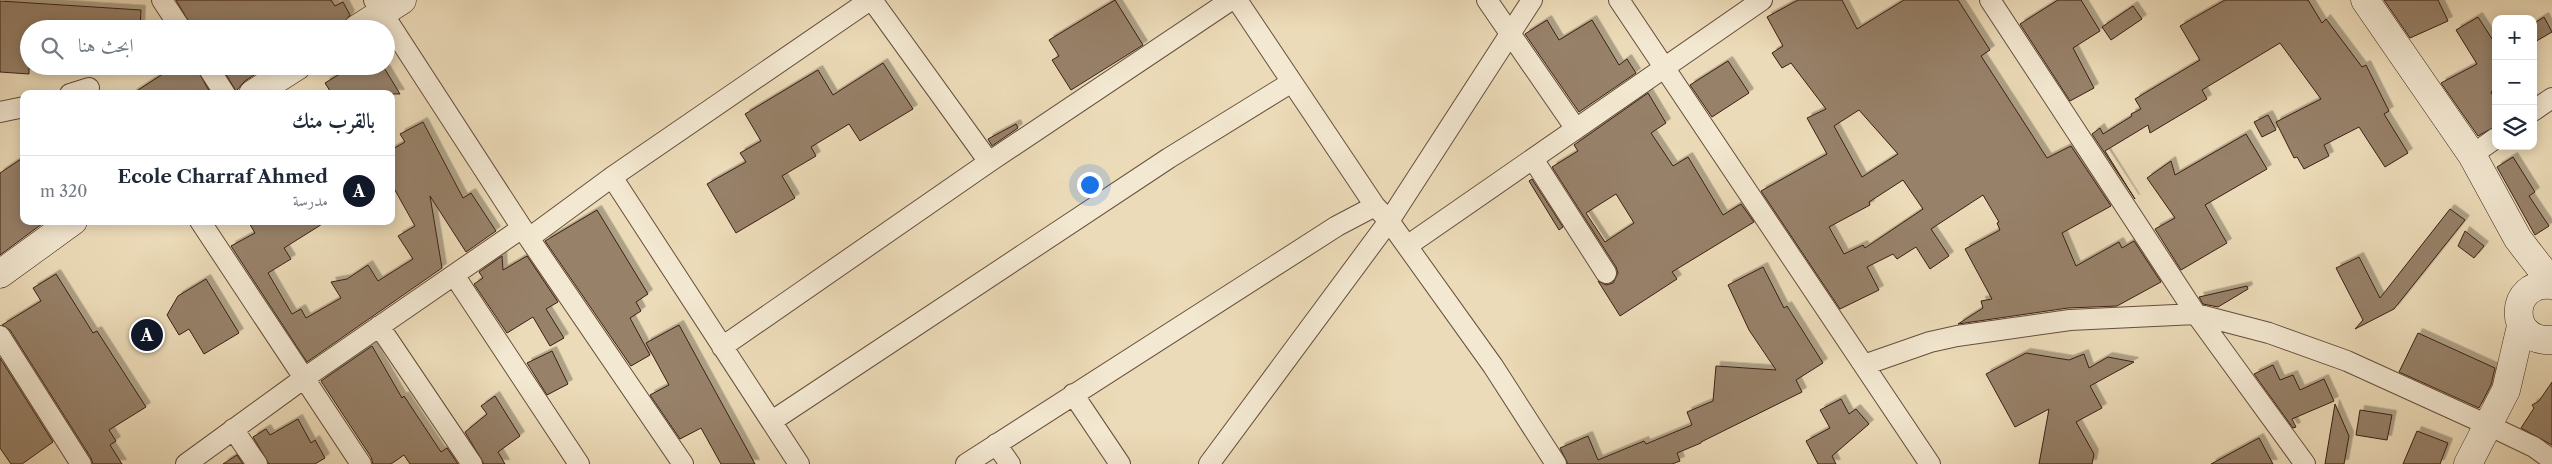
<!DOCTYPE html>
<html lang="ar">
<head>
<meta charset="utf-8">
<style>
	body { margin:0; font-family:"Libre Caslon Text",Amiri,serif; background:#f2f2f3; color:#1f2937; direction:rtl }
	.controls { position:absolute; right:15px; top:15px; display:grid; overflow:hidden; border-radius:10px; box-shadow:0 2px 12px #0003 }
	.controls button { width:45px; height:45px; display:grid; place-items:center; padding:0; border:0; border-bottom:1px solid #e0e1e3; background:#fff; color:#1f2937; font:25px sans-serif }
	.you { position:absolute; left:1089px; top:184px; width:18px; height:18px; margin:-12px; border:4px solid #fff; border-radius:50%; background:#1a73e8; box-shadow:0 0 0 8px #1a73e833 }
	.badge { display:grid; place-items:center; width:32px; height:32px; border-radius:50%; background:#111827; color:#fff; font-size:16px; font-weight:700 }
	.pin { position:absolute; translate:-50% -50%; border:2px solid #fff; box-shadow:0 1px 5px #0006 }
	.list { margin:0; padding:0; list-style:none }
	h2 { display:flex; justify-content:space-between; align-items:center; height:65px; margin:0; padding:0 20px; font-size:21px }
	h2 small { font-size:16px; font-weight:400; color:#747a83 }
	.list li { display:grid; grid-template-columns:32px 1fr auto; gap:15px; align-items:center; box-sizing:border-box; height:70px; padding:0 20px; border-top:1px solid #e0e1e3 }
	.list b { display:block; font-size:19px; white-space:nowrap }
	.list p { margin:0; font-size:16px; white-space:nowrap; color:#747a83 }
	.list em { font-size:16px; font-style:normal; color:#747a83 }
	.icon { flex:none; width:28px; height:28px; fill:none; stroke:currentColor; stroke-width:2; stroke-linecap:round; stroke-linejoin:round }
	.map { position:relative; flex:none; width:2552px; height:464px; overflow:hidden; direction:ltr }
	.search { position:absolute; background:#fff; box-shadow:0 2px 12px #0003; left:20px; top:20px; width:375px; height:55px; display:flex; align-items:center; gap:12px; box-sizing:border-box; padding:0 18px; border-radius:28px; color:#747a83; font-size:19px }
	.panel { position:absolute; background:#fff; box-shadow:0 2px 12px #0003; left:20px; top:90px; width:375px; height:135px; border-radius:10px; direction:rtl }
	.map>svg:first-child { display:block }
	.building { fill:#978169; stroke:#3a1f13; fill-rule:evenodd; filter:url(#shadow) }
	.lines { fill:none; stroke-linecap:round; stroke-linejoin:round }
	.street-casing { stroke:#664e3c; stroke-width:22 }
	.secondary-casing { stroke:#3a1f13; stroke-width:29 }
	.street { stroke:#f3e8d1; stroke-width:20 }
	.secondary { stroke:#f3e8d1; stroke-width:28 }
</style>
</head>
<body>
<div class="map">
<svg width="2552" height="464" viewBox="0 0 2552 464">
	<defs>
		<filter id="shadow"><feDropShadow dx="4.5" dy="-4.5" stdDeviation="0" flood-color="#0004"/></filter>
	</defs>
	<rect width="100%" height="100%" fill="#ecdbb8"/>
	<filter id="stains"><feTurbulence type="fractalNoise" baseFrequency=".004" numOctaves="4"/><feColorMatrix values="0 0 0 0 .2 0 0 0 0 .09 0 0 0 0 .02 0 0 0 .5 -.17"/></filter>
	<radialGradient id="worn" r=".72"><stop offset=".6" stop-color="#630" stop-opacity="0"/><stop offset="1" stop-color="#630" stop-opacity=".3"/></radialGradient>
	<path class="building" d="M 176,0 L 331,0 L 335,6 L 343,2 L 350,15 L 340,29 L 193,29 Z
		M 1115,0 L 1143,45 L 1071,90 L 1052,60 L 1059,56 L 1049,40 Z
		M 1798,0 L 1842,0 L 1857,29 L 1904,0 L 1958,0 L 1990,50 L 1981,56 L 2047,158 L 2071,146 L 2111,206 L 2062,233 L 2076,266 L 2119,242 L 2122,248 L 2134,241 L 2161,282 L 2117,306 L 2068,308 L 1958,324 L 1983,308 L 1981,301 L 1992,299 L 1965,249 L 2000,230 L 1997,223 L 1999,222 L 1983,195 L 1931,229 L 1949,256 L 1930,269 L 1916,247 L 1897,259 L 1893,254 L 1867,267 L 1879,290 L 1840,309 L 1761,191 L 1827,154 L 1807,118 L 1826,109 L 1791,63 L 1782,68 L 1772,53 L 1783,46 L 1767,17 ZM 1859,110 L 1898,154 L 1862,177 L 1834,126 ZM 1903,180 L 1923,209 L 1865,248 L 1863,245 L 1844,254 L 1829,227 L 1870,205 L 1869,202 Z
		M 2058,0 L 2081,0 L 2100,31 L 2073,48 L 2094,88 L 2070,101 L 2020,24 Z
		M 2225,0 L 2308,0 L 2322,23 L 2326,19 L 2362,67 L 2366,65 L 2389,111 L 2384,114 L 2408,153 L 2385,167 L 2359,127 L 2324,145 L 2329,156 L 2304,169 L 2297,157 L 2294,158 L 2276,122 L 2321,99 L 2280,43 L 2202,90 L 2207,99 L 2150,133 L 2148,125 L 2105,151 L 2135,199 L 2092,134 L 2100,128 L 2103,134 L 2132,116 L 2131,114 L 2141,109 L 2135,99 L 2200,60 L 2180,26 Z
		M 2384,0 L 2438,0 L 2448,21 L 2410,38 Z
		M 0,1 L 141,10 L 140,29 L 29,29 L 29,74 L 0,72 Z
		M 2133,6 L 2142,19 L 2111,40 L 2102,27 Z
		M 2478,17 L 2496,45 L 2496,89 L 2491,92 L 2496,102 L 2496,126 L 2478,136 L 2441,83 L 2477,64 L 2456,30 Z
		M 2544,17 L 2552,32 L 2533,43 L 2533,24 Z
		M 1547,20 L 1559,40 L 1592,20 L 1619,65 L 1627,59 L 1636,73 L 1579,112 L 1525,34 Z
		M 1728,61 L 1749,93 L 1712,117 L 1690,85 Z
		M 883,63 L 913,109 L 860,141 L 849,124 L 811,147 L 816,156 L 782,176 L 795,198 L 736,233 L 707,184 L 746,162 L 740,153 L 761,141 L 745,114 L 818,70 L 833,95 Z
		M 175,66 L 195,66 L 211,94 L 132,94 Z
		M 221,66 L 268,66 L 245,81 L 236,91 Z
		M 353,66 L 383,66 L 400,94 L 332,94 L 325,83 Z
		M 1648,93 L 1666,123 L 1651,133 L 1673,166 L 1688,157 L 1723,215 L 1741,204 L 1754,222 L 1672,272 L 1677,279 L 1620,316 L 1598,281 L 1606,285 L 1613,283 L 1618,273 L 1616,267 L 1552,167 L 1578,151 L 1574,145 ZM 1616,194 L 1634,223 L 1605,242 L 1586,213 Z
		M 2268,115 L 2276,130 L 2262,137 L 2254,122 Z
		M 423,122 L 463,198 L 471,193 L 496,231 L 466,252 L 430,196 L 442,268 L 307,362 L 231,246 L 255,233 L 248,221 L 327,221 L 284,248 L 291,259 L 268,273 L 292,314 L 301,309 L 306,318 L 341,298 L 331,282 L 347,279 L 368,265 L 378,281 L 413,259 L 398,236 L 415,226 L 391,183 L 391,150 L 405,142 L 400,134 Z
		M 1016,124 L 1018,128 L 992,146 L 988,139 Z
		M 2246,134 L 2267,169 L 2205,205 L 2227,243 L 2181,270 L 2155,229 L 2175,218 L 2147,178 L 2171,161 L 2175,175 Z
		M 24,157 L 24,221 L 46,221 L 0,255 L 0,173 Z
		M 2513,157 L 2535,192 L 2529,196 L 2549,226 L 2535,235 L 2497,167 Z
		M 1532,179 L 1563,227 L 1559,230 L 1529,181 Z
		M 2450,209 L 2465,220 L 2394,309 L 2355,329 L 2363,320 L 2336,268 L 2359,257 L 2380,298 Z
		M 597,210 L 648,294 L 636,302 L 641,311 L 630,318 L 650,355 L 631,366 L 545,241 Z
		M 2465,231 L 2484,246 L 2474,258 L 2458,246 Z
		M 502,256 L 503,270 L 527,256 L 558,302 L 546,309 L 564,338 L 550,346 L 533,317 L 507,333 L 474,284 L 483,278 L 479,272 Z
		M 1763,267 L 1784,308 L 1787,306 L 1823,363 L 1796,380 L 1802,392 L 1701,442 L 1701,443 L 1677,453 L 1680,461 L 1672,464 L 1568,464 L 1560,448 L 1588,436 L 1598,460 L 1644,441 L 1646,444 L 1692,425 L 1687,412 L 1713,401 L 1716,366 L 1776,370 L 1749,330 L 1728,285 Z
		M 56,274 L 93,333 L 97,331 L 146,407 L 109,430 L 116,441 L 110,445 L 122,464 L 93,464 L 91,458 L 10,330 L 2,325 L 41,301 L 33,288 Z
		M 206,279 L 239,333 L 204,354 L 189,329 L 179,335 L 167,315 L 178,296 Z
		M 2247,286 L 2248,289 L 2218,307 L 2203,304 L 2199,297 Z
		M 679,325 L 755,464 L 721,464 L 701,428 L 680,439 L 650,395 L 669,385 L 646,343 Z
		M 2418,333 L 2495,368 L 2491,385 L 2479,408 L 2399,372 Z
		M 372,346 L 402,398 L 404,396 L 441,452 L 447,448 L 458,464 L 410,464 L 404,455 L 391,464 L 373,464 L 371,457 L 321,381 Z
		M 552,351 L 568,384 L 547,395 L 527,363 Z
		M 2026,353 L 2069,360 L 2084,354 L 2089,368 L 2108,357 L 2134,362 L 2090,386 L 2102,408 L 2076,422 L 2094,454 L 2092,464 L 2039,464 L 2049,409 L 2015,427 L 1986,374 Z
		M 0,358 L 53,442 L 22,464 L 11,464 L 0,448 Z
		M 2273,365 L 2280,380 L 2293,375 L 2300,390 L 2324,379 L 2334,401 L 2292,419 L 2296,427 L 2293,428 L 2254,374 Z
		M 2552,382 L 2552,445 L 2521,428 L 2534,408 L 2532,405 L 2539,401 Z
		M 495,396 L 520,436 L 498,452 L 505,464 L 484,464 L 465,432 L 487,414 L 481,406 Z
		M 1841,399 L 1849,414 L 1856,409 L 1869,424 L 1832,456 L 1836,464 L 1818,464 L 1806,441 L 1830,428 L 1820,410 Z
		M 2335,404 L 2349,436 L 2344,464 L 2325,464 Z
		M 2360,410 L 2392,415 L 2387,440 L 2356,435 Z
		M 298,419 L 311,443 L 315,440 L 325,458 L 315,464 L 269,464 L 253,437 L 266,429 L 270,435 Z
		M 2417,431 L 2448,443 L 2440,464 L 2403,464 Z
		M 2259,438 L 2273,464 L 2211,464 Z
		M 237,455 L 243,464 L 223,464 Z"/>
	<g class="lines">
		<defs>
			<path id="street" d="M 162,0 L 181,29
				M 374,0 L 522,228 L 683,464
				M 872,0 L 989,162
				M 1237,0 L 1375,206 L 1389,221 L 1532,0
				M 1487,0 L 1576,129
				M 1619,0 L 1930,464
				M 1990,0 L 2196,314 L 2305,464
				M 207,66 L 225,94
				M 70,94 L 89,88
				M 2533,111 L 2552,98
				M 0,112 L 24,107
				M 2472,155 L 2496,138
				M 1533,159 L 1606,273
				M 612,177 L 799,464
				M 200,221 L 361,464
				M 529,238 L 612,177 L 870,0
				M 1407,246 L 1762,0
				M 454,275 L 579,464
				M 379,326 L 472,464
				M 0,336 L 81,464
				M 722,347 L 989,162 L 1231,0
				M 1864,365 L 1930,342 L 1957,336 L 2070,320 L 2196,314 L 2269,333 L 2347,361 L 2490,426 L 2534,447 L 2552,460
				M 1073,394 L 1120,464
				M 772,421 L 1169,158 L 1292,82
				M 233,429 L 257,464
				M 996,444 L 1010,464
				M 186,464 L 303,379 L 522,228
				M 966,464 L 1337,226 L 1375,206
				M 1209,464 L 1389,221 L 1493,366 L 1556,464"/>
			<path id="secondary" d="M 2365,0 L 2472,155 L 2518,239 L 2552,283
				M 357,29 L 402,0
				M 253,94 L 297,66
				M 0,274 L 73,221
				M 2552,285 C 2509,280 2506,343 2552,340
				M 2468,464 L 2506,390 L 2521,326"/>
		</defs>
		<use href="#street" class="street-casing"/>
		<use href="#secondary" class="secondary-casing"/>
		<use href="#street" class="street"/>
		<use href="#secondary" class="secondary"/>
	</g>
	<rect width="100%" height="100%" filter="url(#stains)"/>
	<rect width="100%" height="100%" fill="url(#worn)"/>
</svg>
<div class="controls">
<button>+</button>
<button>−</button>
<button><svg class="icon" aria-label="layers" viewBox="0 0 24 24"><path d="M12 4l9 5-9 5-9-5zM3 14l9 5 9-5"/></svg></button>
</div>
<div class="you"></div>
<div class="pin badge" style="left:147px;top:335px">A</div>
<div class="search"><svg class="icon" aria-label="search" viewBox="0 0 24 24"><circle cx="10" cy="10" r="6"/><path d="M15 15l6 6"/></svg>ابحث هنا</div>
<section class="panel">
<h2>بالقرب منك<small></small></h2>
<ul class="list">
<li><span class="badge">A</span><div><b>Ecole Charraf Ahmed</b><p>مدرسة</p></div><em>320 m</em></li>
</ul>
</section>
</div>
</body>
</html>
